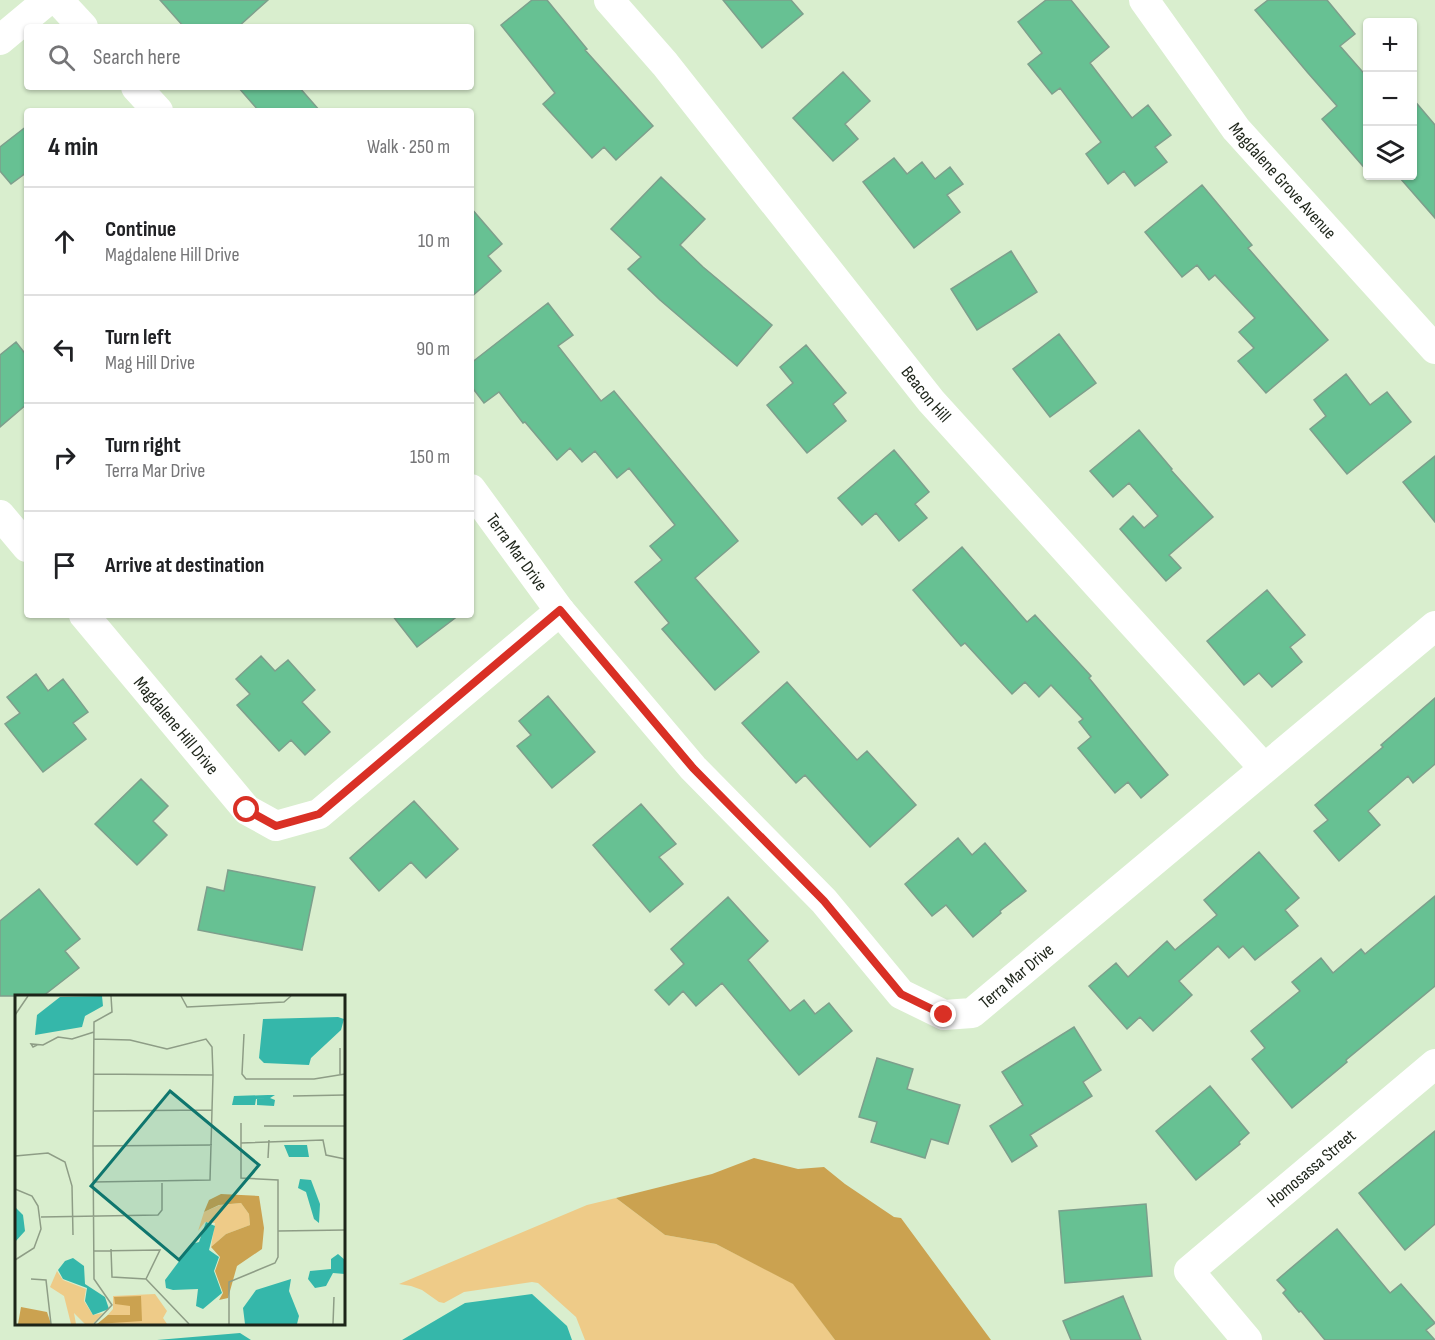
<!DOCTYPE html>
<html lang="en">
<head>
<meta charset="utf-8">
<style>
	body { margin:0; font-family:"Sofia Sans Condensed",sans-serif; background:#f6f6f6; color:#202124 }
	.controls { position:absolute; right:18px; top:18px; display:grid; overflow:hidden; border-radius:6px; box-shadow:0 2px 4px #0004 }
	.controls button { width:54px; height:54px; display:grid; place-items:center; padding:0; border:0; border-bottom:2px solid #e0e0e0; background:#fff; color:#202124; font:30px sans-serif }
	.stop { position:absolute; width:18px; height:18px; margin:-14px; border:4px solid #d93025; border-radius:50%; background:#fff }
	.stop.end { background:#d93025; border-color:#fff; box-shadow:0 2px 6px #0008 }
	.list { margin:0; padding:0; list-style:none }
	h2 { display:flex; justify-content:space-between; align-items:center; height:78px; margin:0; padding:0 24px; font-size:26px }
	h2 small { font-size:20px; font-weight:400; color:#757577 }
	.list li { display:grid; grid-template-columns:39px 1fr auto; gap:18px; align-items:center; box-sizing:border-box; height:108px; padding:0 24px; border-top:2px solid #e0e0e0 }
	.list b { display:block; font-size:22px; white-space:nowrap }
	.list p { margin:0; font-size:20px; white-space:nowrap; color:#757577 }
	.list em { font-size:20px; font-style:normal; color:#757577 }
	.icon { flex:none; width:33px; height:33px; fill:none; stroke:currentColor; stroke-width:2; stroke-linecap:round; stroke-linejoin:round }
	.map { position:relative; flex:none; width:1435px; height:1340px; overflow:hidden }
	.search { position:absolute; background:#fff; box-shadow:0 2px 4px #0004; left:24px; top:24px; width:450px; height:66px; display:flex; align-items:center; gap:15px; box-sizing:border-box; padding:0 21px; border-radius:6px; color:#757577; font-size:22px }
	.panel { position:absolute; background:#fff; box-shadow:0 2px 4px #0004; left:24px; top:108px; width:450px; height:510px; border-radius:6px }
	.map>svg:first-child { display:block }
	.green { fill:#eecb88 }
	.forest { fill:#cba250 }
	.water { fill:#35b7aa }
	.building { fill:#67c193; stroke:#7d9f8c; stroke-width:1.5 }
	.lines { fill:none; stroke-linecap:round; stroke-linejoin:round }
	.minor { stroke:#fff; stroke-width:30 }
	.route { stroke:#d93025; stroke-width:8 }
	.labels { text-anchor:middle; stroke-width:4.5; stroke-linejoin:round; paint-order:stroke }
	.street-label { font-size:18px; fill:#1d2419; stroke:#fff }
	.inset-road { fill:none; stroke:#8e9d86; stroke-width:1.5 }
	.view { fill:#0f766e; fill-opacity:0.15; stroke:#0f766e; stroke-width:3 }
	.inset-edge { fill:none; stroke:#1d2419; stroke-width:3 }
</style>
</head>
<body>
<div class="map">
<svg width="1435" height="1340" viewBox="0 0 1435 1340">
	<rect width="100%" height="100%" fill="#d9eece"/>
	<path class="green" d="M 616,1198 L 665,1235 L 716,1244 L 794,1284 L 835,1340 L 585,1340 L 576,1317 L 538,1283 L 532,1282 L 464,1292 L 444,1303 L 439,1302 L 422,1290 L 411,1286 L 399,1284 L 587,1205 Z"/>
	<path class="forest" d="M 754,1158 L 798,1169 L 824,1167 L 845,1184 L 894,1217 L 901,1218 L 991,1340 L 835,1340 L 793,1284 L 716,1244 L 665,1235 L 616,1198 L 712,1174 Z"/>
	<path class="water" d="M 532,1294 L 567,1326 L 572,1340 L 402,1340 L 465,1303 Z
		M 240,1333 L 251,1340 L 157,1340 Z"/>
	<path class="building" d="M 160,0 L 268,0 L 238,27 L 184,27 Z
		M 532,0 L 547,0 L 587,49 L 585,50 L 653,126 L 616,160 L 604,147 L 592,158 L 543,104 L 555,93 L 501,25 Z
		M 723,0 L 791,0 L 803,14 L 762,48 Z
		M 1046,0 L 1071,0 L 1109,47 L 1090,63 L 1132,118 L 1148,105 L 1171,135 L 1155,147 L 1167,162 L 1135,186 L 1124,171 L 1108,184 L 1086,154 L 1101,142 L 1060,88 L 1052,94 L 1028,64 L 1042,53 L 1018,22 Z
		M 1268,0 L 1327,0 L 1355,34 L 1340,46 L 1368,78 L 1368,172 L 1322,119 L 1337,106 L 1308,73 L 1255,10 Z
		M 843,72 L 870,101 L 845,124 L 858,139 L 833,161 L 793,118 Z
		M 238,87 L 299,87 L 320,111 L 259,111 Z
		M 1413,99 L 1435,125 L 1435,218 L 1399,177 L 1413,176 Z
		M 27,126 L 27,172 L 11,184 L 0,171 L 0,147 Z
		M 894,158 L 907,174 L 922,162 L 935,179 L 950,167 L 963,184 L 947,195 L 960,212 L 914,248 L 863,182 Z
		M 661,177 L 705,219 L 680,245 L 703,267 L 772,325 L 737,366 L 660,300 L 628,269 L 641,257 L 611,229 Z
		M 1202,185 L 1252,245 L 1248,248 L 1328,340 L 1266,393 L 1238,361 L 1254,348 L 1239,332 L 1255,318 L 1215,275 L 1209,280 L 1197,265 L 1182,277 L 1145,232 Z
		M 471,208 L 502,244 L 488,256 L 501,271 L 471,297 Z
		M 1011,251 L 1037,292 L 977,330 L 951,289 Z
		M 548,303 L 573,335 L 558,346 L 601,401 L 614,391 L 738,541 L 695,578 L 759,652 L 715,690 L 662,629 L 669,623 L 635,582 L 662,560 L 650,546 L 675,525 L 629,468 L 617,478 L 595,451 L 582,462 L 570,448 L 557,460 L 525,422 L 523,423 L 499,392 L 484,403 L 471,386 L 471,363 Z
		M 1059,334 L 1096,383 L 1050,417 L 1013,369 Z
		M 16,342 L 27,356 L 27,404 L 0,427 L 0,355 Z
		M 806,345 L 846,393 L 833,404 L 846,421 L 807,453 L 767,405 L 793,383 L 780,367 Z
		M 1346,374 L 1370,405 L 1387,392 L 1411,422 L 1347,474 L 1310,429 L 1326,416 L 1314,400 Z
		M 1139,430 L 1172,469 L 1171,470 L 1213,517 L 1169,555 L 1181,568 L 1166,581 L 1120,529 L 1133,516 L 1144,528 L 1158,516 L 1129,483 L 1113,497 L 1090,471 Z
		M 894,450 L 929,492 L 915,504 L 927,518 L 899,541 L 876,513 L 862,525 L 838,498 Z
		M 1435,456 L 1435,522 L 1403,482 Z
		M 962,547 L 1027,622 L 1035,615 L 1091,676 L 1089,678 L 1168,775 L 1141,798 L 1128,782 L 1115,793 L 1078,748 L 1091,737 L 1079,722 L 1083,719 L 1051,685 L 1039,697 L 1025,682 L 1012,694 L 965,643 L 961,646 L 913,590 Z
		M 1267,590 L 1305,635 L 1290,647 L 1302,662 L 1272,687 L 1259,673 L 1244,685 L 1207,641 Z
		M 392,615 L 459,615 L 417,647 Z
		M 261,656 L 275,671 L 288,660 L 315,690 L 302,702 L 330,732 L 305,755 L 291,740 L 279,751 L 237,705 L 250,694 L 236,679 Z
		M 36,674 L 48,691 L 63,679 L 88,712 L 73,723 L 86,739 L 43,772 L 5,724 L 20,713 L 7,697 Z
		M 787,682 L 857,760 L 867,751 L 916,805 L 870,847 L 805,775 L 796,783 L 742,723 Z
		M 548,696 L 595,752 L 552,788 L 517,746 L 531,735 L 519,721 Z
		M 1435,698 L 1435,764 L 1413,783 L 1408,776 L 1368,811 L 1380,825 L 1339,861 L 1314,831 L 1328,820 L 1315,805 L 1383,747 L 1381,745 Z
		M 141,779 L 168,806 L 153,821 L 167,835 L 137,865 L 95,824 Z
		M 414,801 L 458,849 L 426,878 L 411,862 L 379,891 L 350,858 Z
		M 641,804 L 676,844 L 659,857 L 683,884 L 650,912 L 593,845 Z
		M 958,838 L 972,855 L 985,843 L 1026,891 L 1000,911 L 1001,913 L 973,937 L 946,905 L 932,916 L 905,884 Z
		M 1259,852 L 1299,898 L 1285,910 L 1298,926 L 1255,960 L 1243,946 L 1229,958 L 1218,946 L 1179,981 L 1192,995 L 1153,1031 L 1140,1017 L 1127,1029 L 1089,986 L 1116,963 L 1128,977 L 1167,941 L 1175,950 L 1217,915 L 1204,900 Z
		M 228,870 L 315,887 L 302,950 L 198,930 L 207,887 L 224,891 Z
		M 39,889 L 80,939 L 65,951 L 79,968 L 43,996 L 0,996 L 0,921 Z
		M 1435,896 L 1435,986 L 1346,1060 L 1347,1062 L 1292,1108 L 1252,1059 L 1265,1048 L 1251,1031 L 1300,991 L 1292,982 L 1321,958 L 1333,973 L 1361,949 L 1365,954 Z
		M 728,897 L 768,941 L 748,960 L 790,1011 L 804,1000 L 815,1014 L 829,1003 L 852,1031 L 799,1075 L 722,983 L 696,1006 L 683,991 L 669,1005 L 655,990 L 684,964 L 671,949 Z
		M 1074,1027 L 1101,1070 L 1083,1082 L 1092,1096 L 1030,1135 L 1037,1146 L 1012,1162 L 990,1126 L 1023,1105 L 1002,1072 Z
		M 877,1058 L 913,1069 L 907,1089 L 960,1105 L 948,1144 L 931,1139 L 925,1158 L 871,1142 L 877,1122 L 859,1117 Z
		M 1210,1086 L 1249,1133 L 1239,1142 L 1240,1144 L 1196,1180 L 1156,1131 Z
		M 1435,1131 L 1435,1224 L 1405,1250 L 1359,1193 Z
		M 1146,1204 L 1152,1276 L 1065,1283 L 1059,1211 Z
		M 1337,1229 L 1390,1293 L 1401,1284 L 1435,1323 L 1426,1330 L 1435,1340 L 1325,1340 L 1301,1311 L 1299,1312 L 1283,1293 L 1286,1290 L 1277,1280 Z
		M 1123,1296 L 1141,1340 L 1071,1340 L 1063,1321 Z"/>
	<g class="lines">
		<g class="minor">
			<path d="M 58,0 L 83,27"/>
			<path id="s1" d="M 609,0 L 665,64 L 931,401 L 1264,768"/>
			<path id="s2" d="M 1144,0 L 1236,129 L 1435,349"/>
			<path d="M 0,40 L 48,0"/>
			<path d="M 136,87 L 158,111"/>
			<path id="s3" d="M 471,489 L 560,611 L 693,768 L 824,901 L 901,994 L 944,1015 L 972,1013 L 1435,626"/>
			<path d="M 0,515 L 27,547"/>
			<path id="s4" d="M 84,615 L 247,810 L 276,826 L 319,814 L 560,611"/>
			<path id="s5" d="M 1247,1340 L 1189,1271 L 1435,1064"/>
		</g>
	</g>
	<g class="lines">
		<path class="route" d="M 247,810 L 276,826 L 319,814 L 560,610 L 693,768 L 824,901 L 901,994 L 944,1015"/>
	</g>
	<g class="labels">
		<g class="street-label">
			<text dy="6" stroke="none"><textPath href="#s2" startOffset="228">Magdalene Grove Avenue</textPath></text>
			<text dy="6" stroke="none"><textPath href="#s1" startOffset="506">Beacon Hill</textPath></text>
			<text dy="6" stroke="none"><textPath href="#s3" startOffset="78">Terra Mar Drive</textPath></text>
			<text dy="6" stroke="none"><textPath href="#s4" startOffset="144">Magdalene Hill Drive</textPath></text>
			<text dy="6" stroke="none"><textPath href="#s3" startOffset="798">Terra Mar Drive</textPath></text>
			<text dy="6" stroke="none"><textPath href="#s5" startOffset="250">Homosassa Street</textPath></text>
		</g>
	</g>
	<g transform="translate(15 995)">
		<rect width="330" height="330" fill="#d9eece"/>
		<path d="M 226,208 L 234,219 L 235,230 L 211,239 L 196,252 L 200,228 L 190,227 L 183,236 L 189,217 L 205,210 ZM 42,276 L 48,285 L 71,294 L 69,306 L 78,320 L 88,318 L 78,329 L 70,329 L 59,318 L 61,329 L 56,329 L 49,301 L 35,292 ZM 140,299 L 152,316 L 148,323 L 152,329 L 85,329 L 98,314 L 98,301 Z" fill="#eecb88"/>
		<path d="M 206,199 L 244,201 L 249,233 L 247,254 L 222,271 L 213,303 L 204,305 L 208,298 L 200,276 L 205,262 L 196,252 L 211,239 L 235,230 L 234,219 L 226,208 L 204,210 L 189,217 L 194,205 ZM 126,301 L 127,326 L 82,329 L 93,320 L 115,320 L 115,311 L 100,309 L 99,302 ZM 6,312 L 32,317 L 36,329 L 3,329 Z" fill="#cba250"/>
		<path d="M 87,1 L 88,11 L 70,21 L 67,32 L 20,40 L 22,20 L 45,2 ZM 323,22 L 329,24 L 326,35 L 296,63 L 294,70 L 249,68 L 244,63 L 248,24 ZM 253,100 L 260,100 L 255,103 L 260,105 L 259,111 L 242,110 L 242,104 L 254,103 L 241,104 L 240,110 L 217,110 L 219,101 ZM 269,150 L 292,150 L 294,162 L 274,162 ZM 285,184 L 296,185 L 305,209 L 304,228 L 299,224 L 291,197 L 283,193 ZM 0,212 L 8,220 L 10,236 L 0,247 ZM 191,227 L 200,231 L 194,255 L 204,262 L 199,276 L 207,298 L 188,314 L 181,311 L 183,294 L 158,295 L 151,293 L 150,285 L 177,249 L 184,247 ZM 323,259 L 330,265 L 330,279 L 318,278 L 311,291 L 300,293 L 293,284 L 295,276 L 316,274 L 316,264 ZM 58,263 L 69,271 L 70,289 L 90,302 L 94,314 L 78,320 L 70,306 L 72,293 L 48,284 L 43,275 L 50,266 ZM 276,284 L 274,296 L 284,321 L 282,329 L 230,329 L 228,313 L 241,295 Z" fill="#35b7aa"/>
		<path class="inset-road" d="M 166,1 L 172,12 L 269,7 L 276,1M 0,20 L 13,1M 229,39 L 227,79 L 231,84 L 299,84 L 330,79M 22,50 L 18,52 L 16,49 L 28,50 L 43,42 L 57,44 L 79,37M 325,53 L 325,79M 78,79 L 198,80M 278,101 L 330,100M 78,116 L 197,115M 249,131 L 330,131M 226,148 L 308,145 L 311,160 L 330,164M 78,151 L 197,150M 0,161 L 33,158 L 50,167 L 57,191 L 58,240M 253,163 L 254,145M 78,187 L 195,185 L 198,80 L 197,52 L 191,44 L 152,54 L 115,45 L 79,44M 0,194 L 17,201 L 23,211 L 26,234 L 19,253 L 0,265M 26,222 L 143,220 L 147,215 L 147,188M 263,236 L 330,235M 96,254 L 97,282 L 131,284M 79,256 L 145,255 L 131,284M 16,284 L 31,285 L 36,329M 131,284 L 174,329M 79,329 L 97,310 L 79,284 L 78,151 L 79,27 L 97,17 L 96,1M 214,329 L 214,287 L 260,268 L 263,262 L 263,185 L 226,183 L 226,128M 318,329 L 319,302"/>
		<path class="view" d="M 155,96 L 244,170 L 164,265 L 76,191 Z"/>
		<rect width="330" height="330" class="inset-edge"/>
	</g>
</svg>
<div class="controls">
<button>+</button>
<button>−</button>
<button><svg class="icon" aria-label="layers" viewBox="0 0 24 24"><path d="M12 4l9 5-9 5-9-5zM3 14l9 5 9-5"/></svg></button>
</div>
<div class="stop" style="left:247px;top:810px"></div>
<div class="stop end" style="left:944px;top:1015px"></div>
<div class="search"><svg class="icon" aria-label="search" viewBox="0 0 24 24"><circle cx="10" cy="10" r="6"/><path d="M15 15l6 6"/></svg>Search here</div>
<section class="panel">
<h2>4 min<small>Walk · 250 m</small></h2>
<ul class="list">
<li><svg class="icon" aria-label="ahead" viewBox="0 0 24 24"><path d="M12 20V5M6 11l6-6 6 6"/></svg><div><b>Continue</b><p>Magdalene Hill Drive</p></div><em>10 m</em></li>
<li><svg class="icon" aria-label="left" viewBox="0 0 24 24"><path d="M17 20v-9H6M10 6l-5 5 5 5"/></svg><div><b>Turn left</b><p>Mag Hill Drive</p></div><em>90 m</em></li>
<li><svg class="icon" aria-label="right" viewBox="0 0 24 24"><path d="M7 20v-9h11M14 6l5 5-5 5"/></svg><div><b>Turn right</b><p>Terra Mar Drive</p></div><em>150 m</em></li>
<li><svg class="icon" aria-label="arrive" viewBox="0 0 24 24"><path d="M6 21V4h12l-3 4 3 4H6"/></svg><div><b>Arrive at destination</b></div></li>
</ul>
</section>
</div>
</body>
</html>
